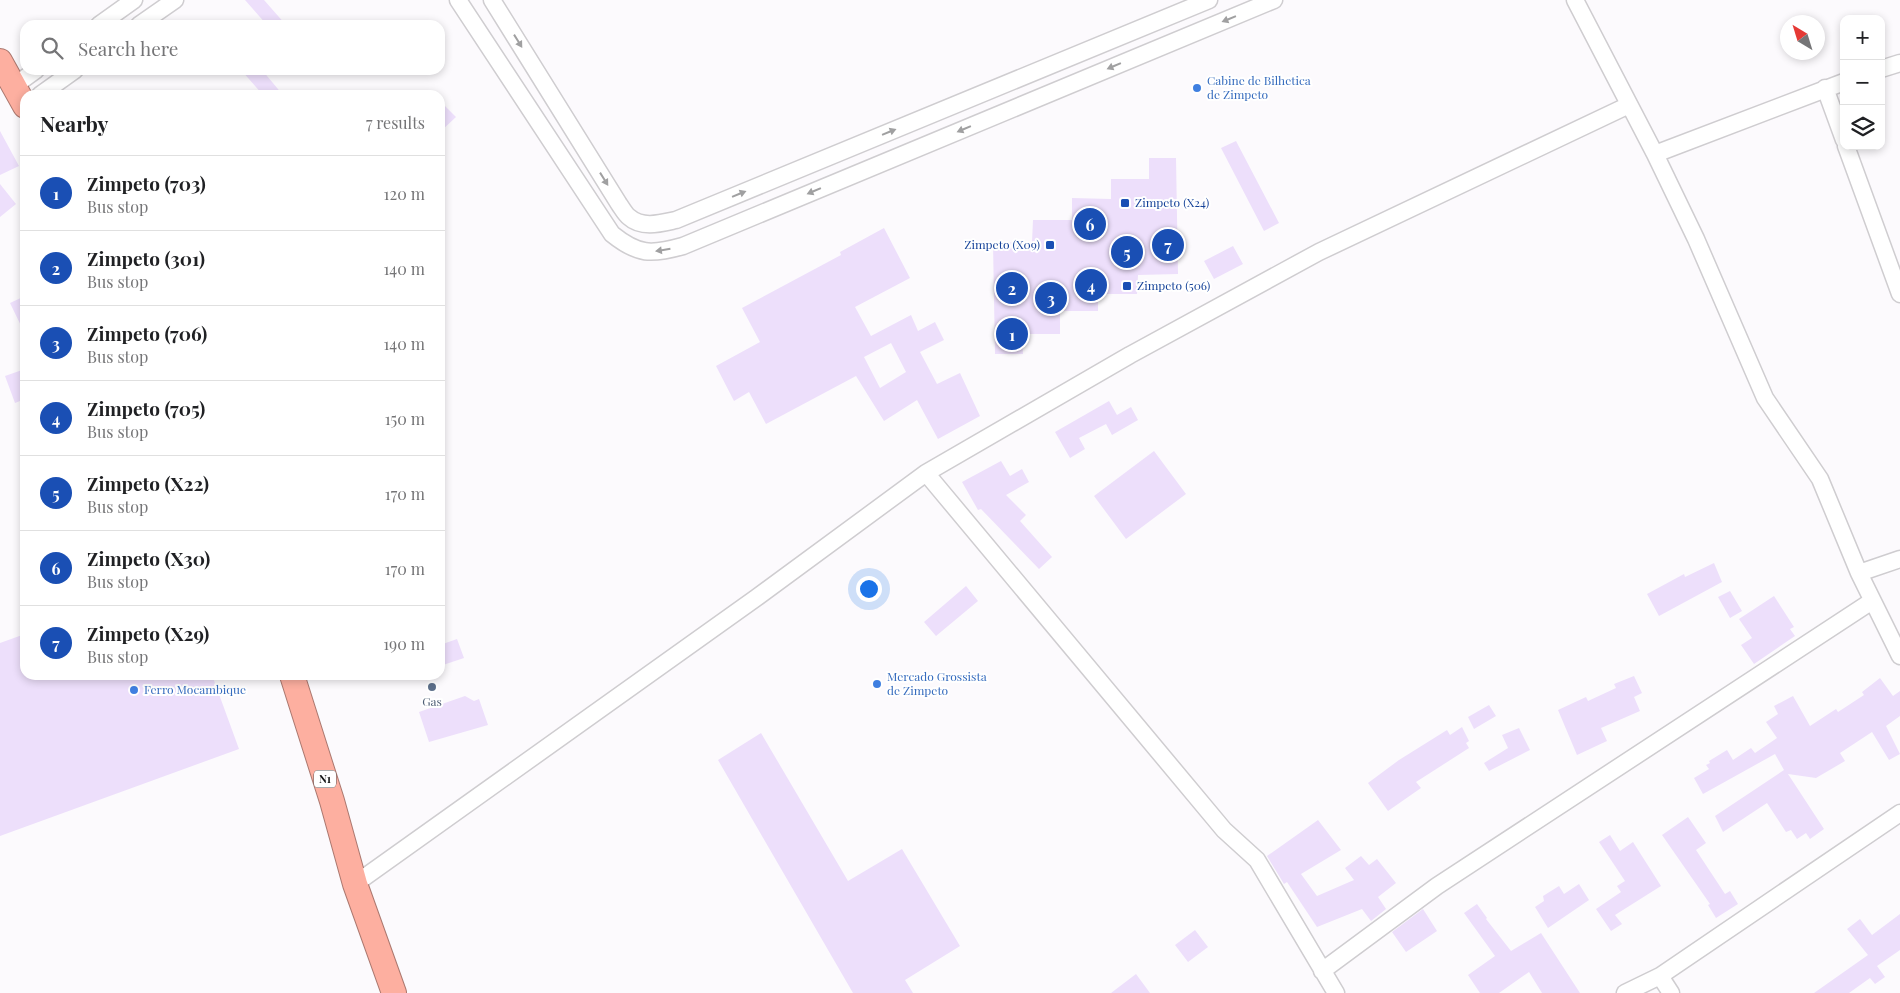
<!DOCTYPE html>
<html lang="en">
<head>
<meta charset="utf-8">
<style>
	body { margin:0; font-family:"Playfair Display",serif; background:#f6f6f6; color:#202124 }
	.controls { position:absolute; right:15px; top:15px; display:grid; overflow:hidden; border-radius:10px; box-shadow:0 2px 8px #0003 }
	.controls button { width:45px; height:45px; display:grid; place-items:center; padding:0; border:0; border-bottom:1px solid #e0e0e0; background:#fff; color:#202124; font:25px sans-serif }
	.compass { position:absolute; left:1780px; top:15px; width:45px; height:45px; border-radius:50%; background:#fff; box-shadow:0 2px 8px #0003; rotate:322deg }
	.you { position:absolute; left:868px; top:588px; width:18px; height:18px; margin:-12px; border:4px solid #fff; border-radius:50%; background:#1a73e8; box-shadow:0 0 0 8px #1a73e833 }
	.badge { display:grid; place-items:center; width:32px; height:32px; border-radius:50%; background:#9e5d29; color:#fff; font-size:16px; font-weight:700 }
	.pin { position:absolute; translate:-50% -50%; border:2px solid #fff; box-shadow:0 1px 5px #0006 }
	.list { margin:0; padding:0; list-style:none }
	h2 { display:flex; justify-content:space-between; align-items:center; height:65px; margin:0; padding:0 20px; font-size:21px }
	h2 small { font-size:16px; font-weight:400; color:#757577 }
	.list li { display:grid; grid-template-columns:32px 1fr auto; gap:15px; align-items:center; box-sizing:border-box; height:75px; padding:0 20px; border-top:1px solid #e0e0e0 }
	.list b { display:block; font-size:19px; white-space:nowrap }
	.list p { margin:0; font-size:16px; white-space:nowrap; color:#757577 }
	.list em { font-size:16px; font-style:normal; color:#757577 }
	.icon { flex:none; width:28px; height:28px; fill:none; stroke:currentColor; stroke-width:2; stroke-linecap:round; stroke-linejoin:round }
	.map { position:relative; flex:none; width:1900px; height:993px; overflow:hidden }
	.search { position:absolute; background:#fff; box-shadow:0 2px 8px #0003; left:20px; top:20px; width:425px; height:55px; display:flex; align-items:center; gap:12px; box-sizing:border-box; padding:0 18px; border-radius:15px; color:#757577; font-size:19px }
	.panel { position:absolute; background:#fff; box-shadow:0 2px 8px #0003; left:20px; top:90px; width:425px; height:590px; border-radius:15px }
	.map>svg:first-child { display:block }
	.building { fill:#eddffb; fill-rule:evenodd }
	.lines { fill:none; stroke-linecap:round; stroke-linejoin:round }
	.minor-casing { stroke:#cfcdd0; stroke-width:19 }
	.highway-casing { stroke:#ab786f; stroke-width:26 }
	.minor { stroke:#fff; stroke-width:16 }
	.highway { stroke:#fdafa0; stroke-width:24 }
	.oneway { fill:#a0a0a1 }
	.shop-dot { fill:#3f7fe0; stroke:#fff; stroke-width:2 }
	.transit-dot { fill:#1a4fb4; stroke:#fff; stroke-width:2 }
	.service-dot { fill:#5c6f8a; stroke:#fff; stroke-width:2 }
	.labels { text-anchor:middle; stroke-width:4; stroke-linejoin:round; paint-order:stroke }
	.shield { fill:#fff; stroke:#59595a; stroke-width:1 }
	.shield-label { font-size:11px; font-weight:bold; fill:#121213 }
	.shop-label { font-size:12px; fill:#366cbe; stroke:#fff; text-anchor:start }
	.transit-label { font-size:12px; fill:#164399; stroke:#fff; text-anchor:start }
	.service-label { font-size:12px; fill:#4e5e75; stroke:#fff }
</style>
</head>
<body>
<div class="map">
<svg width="1900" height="993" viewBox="0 0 1900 993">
	<rect width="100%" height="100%" fill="#fcfafd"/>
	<path class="building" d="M 245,0 L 264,0 L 286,25 L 267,25 Z
		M 241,70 L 262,70 L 283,95 L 263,95 Z
		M 440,101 L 456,117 L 440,132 Z
		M 0,131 L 19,166 L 0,175 Z
		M 1236,141 L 1279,223 L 1264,231 L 1221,148 Z
		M 1149,158 L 1176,158 L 1178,274 L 1138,275 L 1137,294 L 1098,294 L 1098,311 L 1060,311 L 1060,334 L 1022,334 L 1023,354 L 995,354 L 993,243 L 1032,242 L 1033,220 L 1072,220 L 1072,198 L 1111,199 L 1111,179 L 1149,179 Z
		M 0,184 L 16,204 L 0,217 Z
		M 884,228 L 910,278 L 855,307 L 871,336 L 911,315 L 918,331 L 935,322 L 944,340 L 920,352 L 937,384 L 960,373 L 980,416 L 938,439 L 917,400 L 884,421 L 856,376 L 766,424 L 749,392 L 734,401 L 716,366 L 760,342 L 742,308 L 841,255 L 840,252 ZM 891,343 L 906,372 L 880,388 L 864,357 Z
		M 1233,246 L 1243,264 L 1214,279 L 1204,261 Z
		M 25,296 L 25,334 L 10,303 Z
		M 25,369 L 25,399 L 15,403 L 5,376 Z
		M 1109,401 L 1117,415 L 1131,407 L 1138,420 L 1112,435 L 1106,424 L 1079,438 L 1085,449 L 1070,458 L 1055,432 Z
		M 1154,451 L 1186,494 L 1126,539 L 1094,496 Z
		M 1001,461 L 1010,476 L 1022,469 L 1029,482 L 1006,495 L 1026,515 L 1020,521 L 1052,557 L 1039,569 L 981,509 L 978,510 L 962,482 Z
		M 1714,563 L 1722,582 L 1659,616 L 1647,594 L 1684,574 L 1685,577 Z
		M 966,586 L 978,601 L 936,636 L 924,622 Z
		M 1730,591 L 1742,611 L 1730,618 L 1718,597 Z
		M 1774,596 L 1794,627 L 1790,629 L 1795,636 L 1754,664 L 1741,645 L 1752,638 L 1739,619 Z
		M 25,634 L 25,675 L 212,675 L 239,749 L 0,836 L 0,643 Z
		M 457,639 L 464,658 L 440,666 L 440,645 Z
		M 1634,676 L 1642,693 L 1634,697 L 1640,711 L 1601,728 L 1607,741 L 1577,755 L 1558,710 L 1586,697 L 1588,701 L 1616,688 L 1614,684 Z
		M 1880,678 L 1893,696 L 1900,691 L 1900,716 L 1886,726 L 1900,754 L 1889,760 L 1872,732 L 1840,753 L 1845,761 L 1816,778 L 1788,774 L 1824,829 L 1810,839 L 1806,833 L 1797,839 L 1791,830 L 1786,832 L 1767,803 L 1723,832 L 1715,816 L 1784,770 L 1775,754 L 1703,794 L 1694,778 L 1709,769 L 1706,765 L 1710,763 L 1709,761 L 1727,750 L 1733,760 L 1751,748 L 1755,753 L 1777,738 L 1766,722 L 1778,714 L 1774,706 L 1793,696 L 1810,726 L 1836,709 L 1838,712 L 1864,695 L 1862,692 Z
		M 465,696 L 474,701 L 479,699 L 488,725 L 429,742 L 419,712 Z
		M 1489,705 L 1496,716 L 1474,729 L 1468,717 Z
		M 1462,727 L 1469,741 L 1466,743 L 1469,748 L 1416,782 L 1421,788 L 1388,811 L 1368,783 L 1399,760 L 1447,730 L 1450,735 Z
		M 1519,728 L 1530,750 L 1489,771 L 1484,763 L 1508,748 L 1502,735 Z
		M 761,733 L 848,881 L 902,849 L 960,946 L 905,980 L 913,993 L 853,993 L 718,760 Z
		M 1688,817 L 1706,843 L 1696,850 L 1725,894 L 1730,891 L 1738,904 L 1716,918 L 1708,905 L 1710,904 L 1662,835 Z
		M 1318,820 L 1341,850 L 1301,874 L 1317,896 L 1354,880 L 1345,868 L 1361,856 L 1369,865 L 1377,859 L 1396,883 L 1378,897 L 1386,909 L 1371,921 L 1362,909 L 1317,927 L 1287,882 L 1284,884 L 1267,856 Z
		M 1610,835 L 1620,851 L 1633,842 L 1661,886 L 1615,915 L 1622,924 L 1611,931 L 1596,909 L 1621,892 L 1617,886 L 1625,881 L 1599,842 Z
		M 1579,884 L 1589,900 L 1548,928 L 1535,907 L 1544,901 L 1543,896 L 1559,886 L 1564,894 Z
		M 1477,904 L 1487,918 L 1486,919 L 1511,951 L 1541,933 L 1580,993 L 1542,993 L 1529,972 L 1499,993 L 1480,993 L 1468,975 L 1495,956 L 1464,913 Z
		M 1423,909 L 1437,931 L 1406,952 L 1392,932 Z
		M 1900,914 L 1900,950 L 1877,966 L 1885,977 L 1875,984 L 1870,978 L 1849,993 L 1814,993 L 1868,955 L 1847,929 L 1860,919 L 1872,935 Z
		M 1195,930 L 1208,947 L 1188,962 L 1175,945 Z
		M 1136,974 L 1150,993 L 1111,993 Z"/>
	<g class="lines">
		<defs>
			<path id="minor" d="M 458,0 L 612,234 C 638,255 651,255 683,246 L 1274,0
				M 492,0 L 619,204 C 622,208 625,214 629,217 C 642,229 662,223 676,220 L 1209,0
				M 1575,0 L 1655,154 L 1696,239 L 1765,398 L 1820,479 L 1859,573 L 1900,656
				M 99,25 L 134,0
				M 139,25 L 175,0
				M 1881,69 L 1900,63
				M 14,86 L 36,70
				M 1825,88 L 1844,140
				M 40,95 L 75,70
				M 1846,146 L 1900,294
				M 1655,154 L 1844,82
				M 926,473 L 1224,830 L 1257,860 L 1336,993
				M 1859,573 L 1900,559
				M 355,884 L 756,598 L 926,473 L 1130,355 L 1319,252 L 1629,105
				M 1322,971 L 1437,886 L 1872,601
				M 1660,976 L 1671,993
				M 1625,993 L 1660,976 L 1900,813"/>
			<path id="highway" d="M 0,61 L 25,106
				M 292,675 L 332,801 L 355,884 L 394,993"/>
		</defs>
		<use href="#minor" class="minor-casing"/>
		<use href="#highway" class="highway-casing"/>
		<use href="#minor" class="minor"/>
		<use href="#highway" class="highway"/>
	</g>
	<defs><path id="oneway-solid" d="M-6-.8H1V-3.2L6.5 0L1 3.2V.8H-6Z" transform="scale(1.25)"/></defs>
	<g class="oneway">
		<use href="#oneway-solid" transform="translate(1229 19) rotate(158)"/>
		<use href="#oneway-solid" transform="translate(518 41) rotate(58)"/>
		<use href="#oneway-solid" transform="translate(1114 66) rotate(157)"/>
		<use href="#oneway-solid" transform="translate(964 129) rotate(157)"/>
		<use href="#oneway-solid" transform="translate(889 132) rotate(-22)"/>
		<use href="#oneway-solid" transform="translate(604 179) rotate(58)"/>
		<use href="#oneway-solid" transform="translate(814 191) rotate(157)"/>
		<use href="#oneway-solid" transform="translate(739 194) rotate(-22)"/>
		<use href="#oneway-solid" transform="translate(663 250) rotate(171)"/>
	</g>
	<g class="shop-dot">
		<circle cx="1197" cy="88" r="5"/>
		<circle cx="877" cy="684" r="5"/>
		<circle cx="134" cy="690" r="5"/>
	</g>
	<g class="transit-dot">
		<rect x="1120" y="198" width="10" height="10" rx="2.5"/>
		<rect x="1045" y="240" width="10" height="10" rx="2.5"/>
		<rect x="1122" y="281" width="10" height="10" rx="2.5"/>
	</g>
	<circle class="service-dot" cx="432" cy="687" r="5"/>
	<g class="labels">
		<rect class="shield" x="314" y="770.5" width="22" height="17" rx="4"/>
		<g class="shield-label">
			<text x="325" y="783">N1</text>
		</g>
		<g class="shop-label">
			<text x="1207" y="85">Cabine de Bilhetica<tspan x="1207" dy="14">de Zimpeto</tspan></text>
			<text x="887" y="681">Mercado Grossista<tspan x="887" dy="14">de Zimpeto</tspan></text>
			<text x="144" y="694">Ferro Mocambique</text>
		</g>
		<g class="transit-label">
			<text x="1135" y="207">Zimpeto (X24)</text>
			<text x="1040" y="249" text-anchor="end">Zimpeto (X09)</text>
			<text x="1137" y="290">Zimpeto (506)</text>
		</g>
		<g class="service-label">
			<text x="432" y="706">Gas</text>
		</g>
	</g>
</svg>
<div class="controls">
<button>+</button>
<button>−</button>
<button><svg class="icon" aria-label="layers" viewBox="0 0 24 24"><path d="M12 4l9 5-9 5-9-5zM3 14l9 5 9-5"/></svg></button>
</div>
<svg class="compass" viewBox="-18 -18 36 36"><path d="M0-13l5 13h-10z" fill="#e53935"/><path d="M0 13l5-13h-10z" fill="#757577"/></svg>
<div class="you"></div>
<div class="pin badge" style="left:1012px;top:334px;background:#1a4fb4">1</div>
<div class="pin badge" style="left:1012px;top:288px;background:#1a4fb4">2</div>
<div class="pin badge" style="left:1051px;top:298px;background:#1a4fb4">3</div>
<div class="pin badge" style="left:1091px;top:285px;background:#1a4fb4">4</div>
<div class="pin badge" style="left:1127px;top:252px;background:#1a4fb4">5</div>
<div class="pin badge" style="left:1090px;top:224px;background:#1a4fb4">6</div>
<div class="pin badge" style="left:1168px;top:245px;background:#1a4fb4">7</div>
<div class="search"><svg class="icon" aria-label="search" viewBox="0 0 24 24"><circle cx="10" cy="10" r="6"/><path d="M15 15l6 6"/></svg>Search here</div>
<section class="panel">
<h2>Nearby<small>7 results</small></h2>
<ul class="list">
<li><span class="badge" style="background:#1a4fb4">1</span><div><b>Zimpeto (703)</b><p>Bus stop</p></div><em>120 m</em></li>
<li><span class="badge" style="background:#1a4fb4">2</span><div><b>Zimpeto (301)</b><p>Bus stop</p></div><em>140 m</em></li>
<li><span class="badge" style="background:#1a4fb4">3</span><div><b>Zimpeto (706)</b><p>Bus stop</p></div><em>140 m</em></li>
<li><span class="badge" style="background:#1a4fb4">4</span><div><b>Zimpeto (705)</b><p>Bus stop</p></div><em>150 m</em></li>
<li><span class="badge" style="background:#1a4fb4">5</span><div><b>Zimpeto (X22)</b><p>Bus stop</p></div><em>170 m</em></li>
<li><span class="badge" style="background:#1a4fb4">6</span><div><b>Zimpeto (X30)</b><p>Bus stop</p></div><em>170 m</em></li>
<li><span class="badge" style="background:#1a4fb4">7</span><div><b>Zimpeto (X29)</b><p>Bus stop</p></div><em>190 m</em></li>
</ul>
</section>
</div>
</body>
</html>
